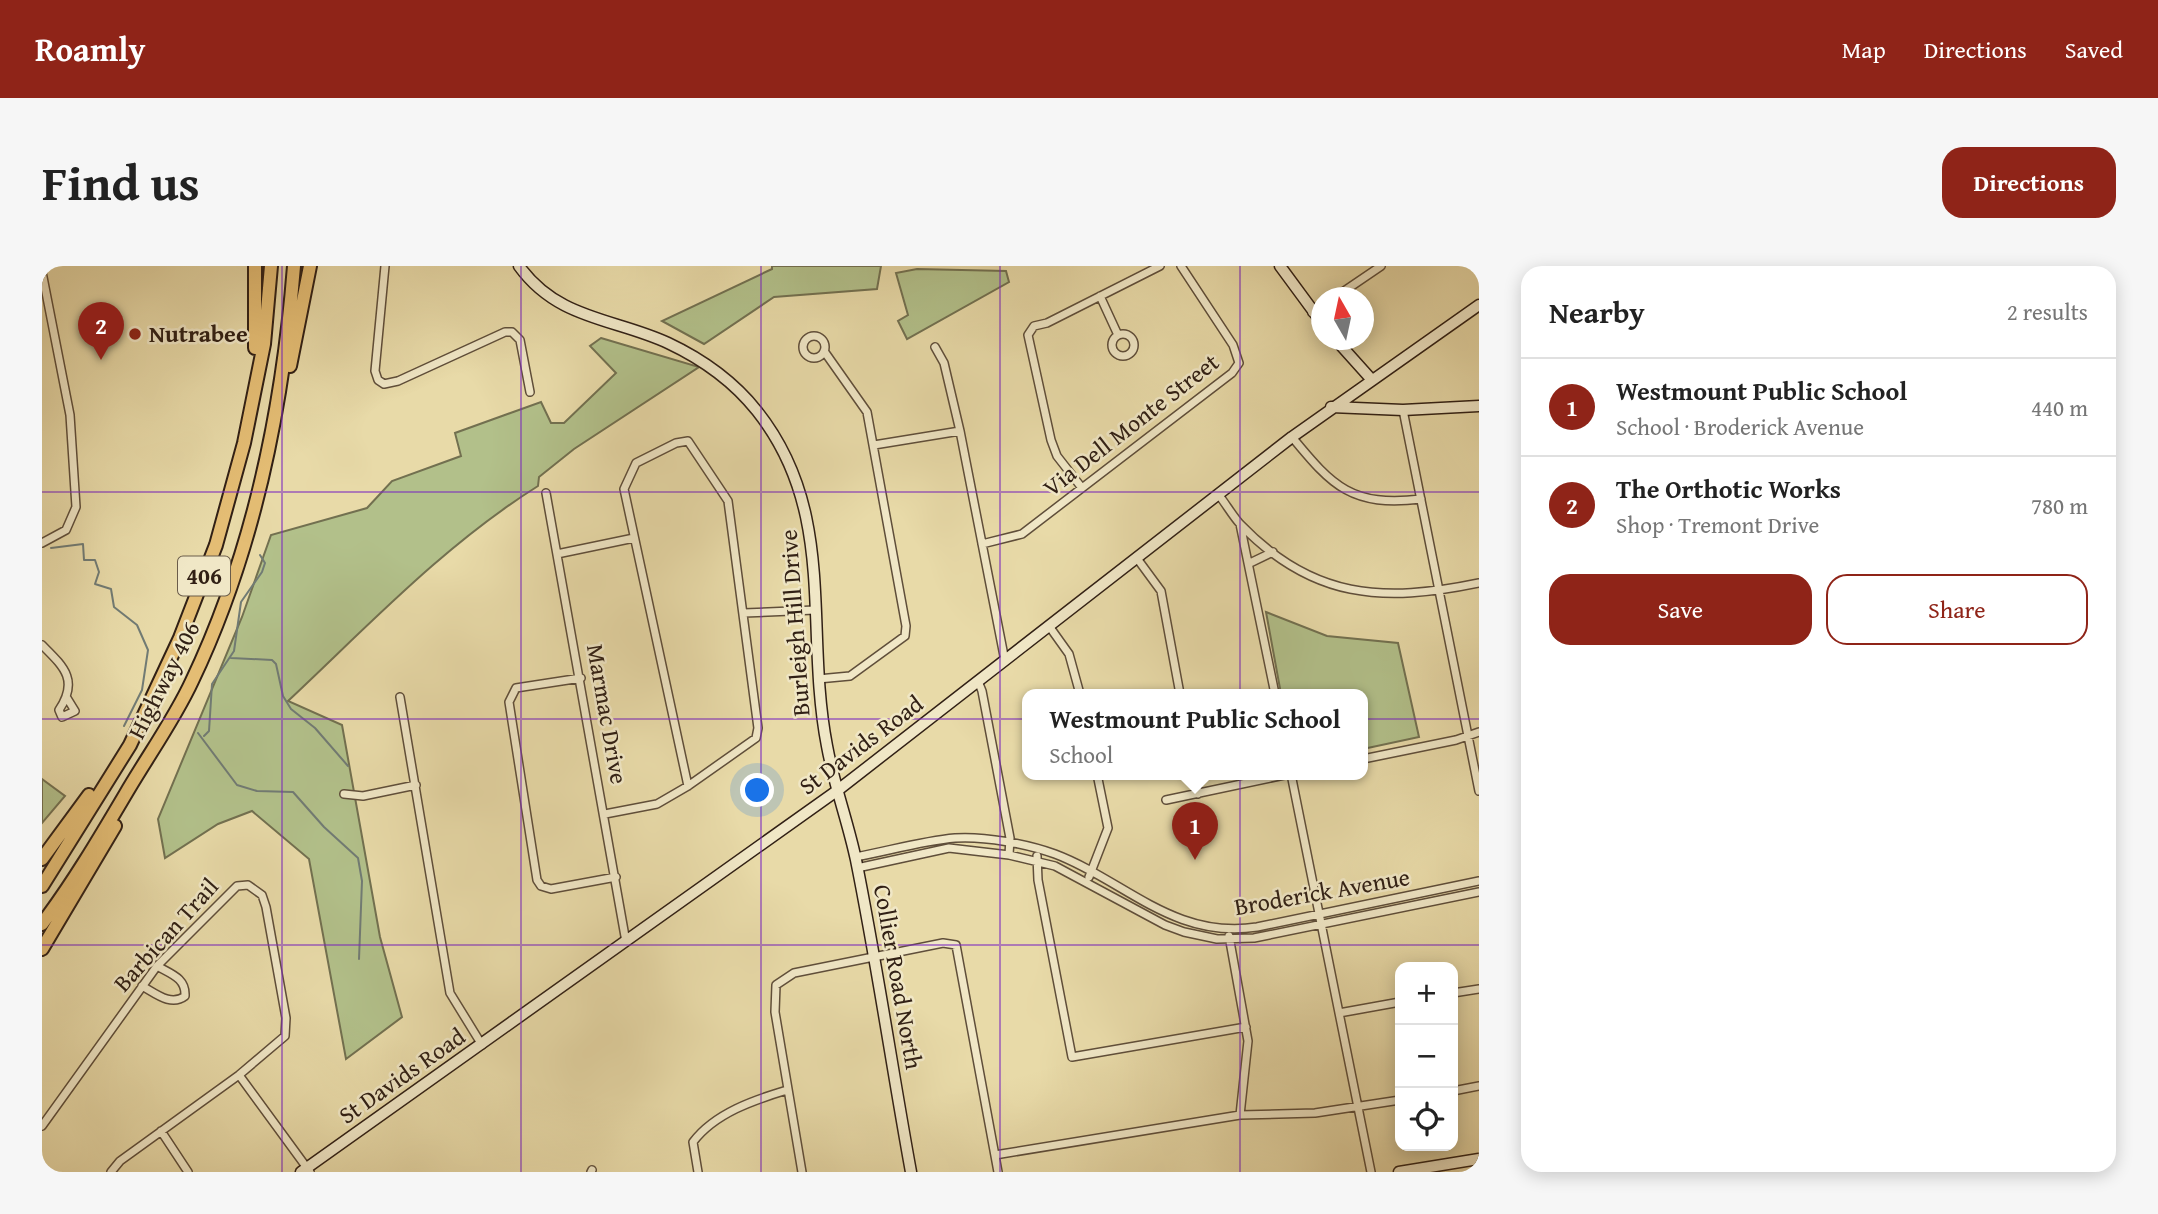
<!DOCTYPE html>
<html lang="en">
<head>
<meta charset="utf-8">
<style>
	body { margin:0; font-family:"Gentium Book Plus",serif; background:#f6f6f6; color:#222 }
	.controls { position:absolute; right:21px; bottom:21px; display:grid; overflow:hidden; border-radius:14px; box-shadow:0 4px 18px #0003 }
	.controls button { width:63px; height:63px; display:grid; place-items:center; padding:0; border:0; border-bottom:2px solid #e0e0e0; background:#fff; color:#222; font:35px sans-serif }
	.compass { position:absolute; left:1269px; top:21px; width:63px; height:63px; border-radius:50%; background:#fff; box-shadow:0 4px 18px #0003; rotate:351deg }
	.you { position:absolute; left:716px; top:525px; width:24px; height:24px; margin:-18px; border:5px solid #fff; border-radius:50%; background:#1a73e8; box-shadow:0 0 0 10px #1a73e833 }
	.badge { display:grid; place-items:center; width:46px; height:46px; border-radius:50%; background:#8f2418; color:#fff; font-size:23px; font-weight:700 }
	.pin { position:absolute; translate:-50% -58px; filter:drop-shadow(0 2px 4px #0008) }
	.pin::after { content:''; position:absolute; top:37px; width:24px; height:21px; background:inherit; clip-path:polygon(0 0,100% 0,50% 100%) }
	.popup { position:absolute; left:980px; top:423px; width:346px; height:91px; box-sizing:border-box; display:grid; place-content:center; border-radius:14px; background:#fff; filter:drop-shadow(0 2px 5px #0005); font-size:23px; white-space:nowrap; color:#767676 }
	.popup b { font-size:26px; color:#222 }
	.popup::after { content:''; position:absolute; left:50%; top:100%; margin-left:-14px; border:14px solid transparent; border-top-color:#fff }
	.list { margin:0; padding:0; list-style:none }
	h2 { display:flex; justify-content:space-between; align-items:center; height:91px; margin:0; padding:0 28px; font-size:30px }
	h2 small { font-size:23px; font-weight:400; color:#767676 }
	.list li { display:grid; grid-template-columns:46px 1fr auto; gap:21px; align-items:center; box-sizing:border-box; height:98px; padding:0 28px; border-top:2px solid #e0e0e0 }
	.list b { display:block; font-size:26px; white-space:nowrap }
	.list p { margin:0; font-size:23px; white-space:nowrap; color:#767676 }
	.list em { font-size:23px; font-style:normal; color:#767676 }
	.actions { display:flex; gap:14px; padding:21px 28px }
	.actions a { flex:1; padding:16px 0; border:2px solid #8f2418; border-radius:21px; text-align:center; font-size:24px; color:#8f2418 }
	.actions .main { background:#8f2418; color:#fff }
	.icon { flex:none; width:38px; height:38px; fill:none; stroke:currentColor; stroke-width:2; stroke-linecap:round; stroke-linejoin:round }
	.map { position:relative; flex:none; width:1437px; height:906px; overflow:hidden; border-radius:21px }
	header { display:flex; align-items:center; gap:42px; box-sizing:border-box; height:98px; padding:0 35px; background:#8f2418; color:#fff }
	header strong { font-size:33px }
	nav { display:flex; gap:38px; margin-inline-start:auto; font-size:24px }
	.intro { display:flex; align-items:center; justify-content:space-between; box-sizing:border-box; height:168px; padding:0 42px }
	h1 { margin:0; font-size:49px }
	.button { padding:18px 32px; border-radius:21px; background:#8f2418; color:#fff; font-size:24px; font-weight:700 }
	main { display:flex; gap:42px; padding:0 42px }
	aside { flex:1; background:#fff; border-radius:21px; box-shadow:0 4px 18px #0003 }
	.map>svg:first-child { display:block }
	.green { fill:#b2c08a; stroke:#727050; stroke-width:2 }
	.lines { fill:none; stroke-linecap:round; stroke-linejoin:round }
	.stream { stroke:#717b74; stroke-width:2 }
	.street-casing { stroke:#5f4e3a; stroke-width:10 }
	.secondary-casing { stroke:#312015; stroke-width:13 }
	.highway-casing { stroke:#312015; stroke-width:16 }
	.street { stroke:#f0e7c6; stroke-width:7 }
	.secondary { stroke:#f0e7c6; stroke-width:10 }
	.highway { stroke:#e4bd74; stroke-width:12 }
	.grid { fill:none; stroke:#7b2cbf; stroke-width:2; stroke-opacity:0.55 }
	.poi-dot { fill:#8f2418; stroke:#f0e7c6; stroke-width:2.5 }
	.labels { text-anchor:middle; stroke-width:5; stroke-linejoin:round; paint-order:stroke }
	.shield { fill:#f0e7c6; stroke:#6a5c4a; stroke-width:2 }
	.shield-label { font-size:23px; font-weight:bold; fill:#312015 }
	.poi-label { font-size:24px; font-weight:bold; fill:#312015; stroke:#f0e7c6; text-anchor:start }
	.street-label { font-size:24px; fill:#312015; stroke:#f0e7c6 }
</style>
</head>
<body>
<header>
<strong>Roamly</strong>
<nav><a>Map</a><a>Directions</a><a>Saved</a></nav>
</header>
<div class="intro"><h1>Find us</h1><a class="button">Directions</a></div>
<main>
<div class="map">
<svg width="1437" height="906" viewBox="0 0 1437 906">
	<rect width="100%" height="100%" fill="#e8daa8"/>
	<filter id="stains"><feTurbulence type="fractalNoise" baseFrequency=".00286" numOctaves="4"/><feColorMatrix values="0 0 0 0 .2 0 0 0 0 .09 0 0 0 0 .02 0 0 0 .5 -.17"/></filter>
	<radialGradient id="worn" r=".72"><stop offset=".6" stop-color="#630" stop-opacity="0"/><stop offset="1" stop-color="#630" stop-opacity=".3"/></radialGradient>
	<path class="green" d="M 730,0 L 839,0 L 835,23 L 732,31 L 662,78 L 620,55 L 730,3 Z
		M 875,3 L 964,5 L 967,16 L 865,73 L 856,55 L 866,49 L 854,7 Z
		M 559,72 L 657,101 L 532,183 L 497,211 L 496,220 C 402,279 326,360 246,435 L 300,459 L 338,671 L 360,751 L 304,793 L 267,593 L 210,545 L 176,558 L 123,592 L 116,553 L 200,351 L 229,269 L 325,242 L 350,215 L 419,190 L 413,167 L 499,136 L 509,157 L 522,157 L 574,107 L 548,80 Z
		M 1224,346 L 1285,370 L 1356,377 L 1377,471 L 1321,483 L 1321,428 L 1239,428 Z
		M 0,513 L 23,530 L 0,557 Z"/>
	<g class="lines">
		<path class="stream" d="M 9,282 L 41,278 L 42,294 L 53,294 L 57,306 L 53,318 L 69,323 L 72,341 L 95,359 L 106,384 L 100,424 L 82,460
			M 189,392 L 230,394 L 234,398 L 241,430 L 249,443 L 273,462 L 306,500
			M 156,467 L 195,519 L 215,525 L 251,526 L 282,561 L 316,592 L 320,615 L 317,693
			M 162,470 L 167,465 L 170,418 L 192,385 L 199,336 L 220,306 L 223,297 L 218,289"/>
		<defs>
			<path id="street" d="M 343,0 L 333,105 L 336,114 L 342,118 L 356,115 L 463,66 L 470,66 L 478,74 L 488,126
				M 0,6 L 28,149 L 34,241 L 24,264 L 0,277
				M 1058,30 L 1076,69
				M 1292,32 L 1339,0
				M 1270,47 L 1280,40
				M1070 79a11 11 0 1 1 22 0a11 11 0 1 1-22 0Z
				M761 81a11 11 0 1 1 22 0a11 11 0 1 1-22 0Z
				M 893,81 L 902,97 L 918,165 L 963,395
				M 1361,144 L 1437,525
				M 1250,171 C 1291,221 1310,241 1379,233
				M 832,179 L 918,165
				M 1040,222 L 1015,190 L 1009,174 L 986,69 L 992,60 L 1005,57 L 1118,0
				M 504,227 L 584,676
				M 1176,228 C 1184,238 1190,249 1198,258 C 1270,333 1341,337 1437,317
				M 1198,258 L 1233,428
				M 940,278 L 980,268 L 1190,107 L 1197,97 L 1191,79 L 1139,0
				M 515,288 L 592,272
				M 1094,291 L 1119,325 L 1138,428
				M 1208,297 L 1231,286
				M 702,347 L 773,344
				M 1007,360 L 1027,388 L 1038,428
				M 0,379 C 22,401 37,414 17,444 L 20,451 L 33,445 L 25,432
				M 539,412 L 474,422 L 467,436 L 495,614 L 499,620 L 509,623 L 574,611
				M 776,413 L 808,410 L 863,370 L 864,360 L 825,146 L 782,85
				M 936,415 L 940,425 L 968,572 L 967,589
				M 358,431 L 408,727 L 440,779
				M 1321,493 L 1414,474 L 1437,466
				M 1153,508 L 1156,528
				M 1249,508 L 1329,906
				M 302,528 L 321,530 L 374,519
				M 1124,534 L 1247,508
				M 563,548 L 615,538 L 646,520 L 714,472 L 716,462 L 686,235 L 646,175 L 634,177 L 594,197 L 582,223 L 646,520
				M 995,590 L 996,614 L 1030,791 L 1204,761
				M 813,591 C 846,585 880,575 913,572 C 943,570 985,578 1013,588 C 1082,614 1132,674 1215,661 L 1437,615
				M 815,602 L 907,582 L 967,589 L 1013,600 L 1123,659 L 1142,666 L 1175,673 L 1212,672 L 1437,626
				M 1047,611 L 1066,562 L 1055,508
				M 1187,670 L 1206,775 L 1198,849
				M 100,720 C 113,727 129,741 143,730 C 144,712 129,708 115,700
				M 1411,727 L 1437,723
				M 1297,747 L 1358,736
				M 197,809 L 268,906
				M 1411,825 L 1437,820
				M 0,860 L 115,700 L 195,620 L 206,619 L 220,629 L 224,641 L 244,752 L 243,770 L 197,809 L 78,895 L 69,906
				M 119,865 L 146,906
				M 953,889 L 1198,849 L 1273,847 L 1358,834
				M 549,906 L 550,904
				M 656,906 L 651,876 C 673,847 712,834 745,824
				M 760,906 L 733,746 L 734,719 L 752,707 L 901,677 L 914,679 L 956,906"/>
			<path id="secondary" d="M 477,0 C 516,54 572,52 626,77 C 660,93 692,116 715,145 C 796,247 762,362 785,480 C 792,519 806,556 814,594 C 835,698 850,802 869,906
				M 1238,0 L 1280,57
				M 1294,74 L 1329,113
				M 1289,141 L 1361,144 L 1437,140
				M 259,906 L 796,524 L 1250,171 L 1437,39
				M 1357,906 L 1437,893"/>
			<path id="highway" d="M 213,82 L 213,0
				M 248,100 L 268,0
				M 0,593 L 47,529
				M 0,620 L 88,479 L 138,372 L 174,279 L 202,177 L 222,78 L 229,0
				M 0,658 C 31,617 57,573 83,529 C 105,491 132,454 150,415 C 211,287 241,140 252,0
				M 0,683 L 73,560"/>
		</defs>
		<use href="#street" class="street-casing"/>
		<use href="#secondary" class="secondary-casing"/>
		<use href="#highway" class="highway-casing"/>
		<use href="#street" class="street"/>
		<use href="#secondary" class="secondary"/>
		<use href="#highway" class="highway"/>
	</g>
	<path class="grid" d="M 240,0 L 240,906M 479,0 L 479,906M 719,0 L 719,906M 958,0 L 958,906M 1198,0 L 1198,906M 0,226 L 1437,226M 0,453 L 1437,453M 0,679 L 1437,679"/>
	<circle class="poi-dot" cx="93" cy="68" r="7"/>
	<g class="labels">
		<rect class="shield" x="136" y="290.5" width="52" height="39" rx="5"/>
		<g class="shield-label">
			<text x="162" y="318">406</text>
		</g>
		<g class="poi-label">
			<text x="107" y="76">Nutrabee</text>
		</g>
		<g class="street-label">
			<text transform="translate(1089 159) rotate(-38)" y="8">Via Dell Monte Street</text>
			<text transform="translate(753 357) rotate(-94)" y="8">Burleigh Hill Drive</text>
			<text transform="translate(122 414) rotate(-63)" y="8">Highway 406</text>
			<text transform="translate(565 448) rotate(80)" y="8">Marmac Drive</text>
			<text transform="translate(819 479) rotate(-37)" y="8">St Davids Road</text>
			<text transform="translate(1280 626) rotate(-10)" y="8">Broderick Avenue</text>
			<text transform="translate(124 669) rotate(-48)" y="8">Barbican Trail</text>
			<text transform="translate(856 711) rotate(80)" y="8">Collier Road North</text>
			<text transform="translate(360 810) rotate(-35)" y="8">St Davids Road</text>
		</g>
	</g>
	<rect width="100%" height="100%" filter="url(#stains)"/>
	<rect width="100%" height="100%" fill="url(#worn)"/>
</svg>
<div class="controls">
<button>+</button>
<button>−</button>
<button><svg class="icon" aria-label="locate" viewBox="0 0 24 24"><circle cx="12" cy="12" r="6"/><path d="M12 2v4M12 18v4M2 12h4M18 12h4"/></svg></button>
</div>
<svg class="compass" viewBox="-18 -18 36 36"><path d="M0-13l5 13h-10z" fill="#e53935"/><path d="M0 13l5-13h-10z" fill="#767676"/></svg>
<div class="you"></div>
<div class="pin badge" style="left:1153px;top:594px">1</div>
<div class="popup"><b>Westmount Public School</b>School</div>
<div class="pin badge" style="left:59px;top:94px">2</div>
</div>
<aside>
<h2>Nearby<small>2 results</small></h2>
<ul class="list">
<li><span class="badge">1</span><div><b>Westmount Public School</b><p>School · Broderick Avenue</p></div><em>440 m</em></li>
<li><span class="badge">2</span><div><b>The Orthotic Works</b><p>Shop · Tremont Drive</p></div><em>780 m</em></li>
</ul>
<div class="actions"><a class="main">Save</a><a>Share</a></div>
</aside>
</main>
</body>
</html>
